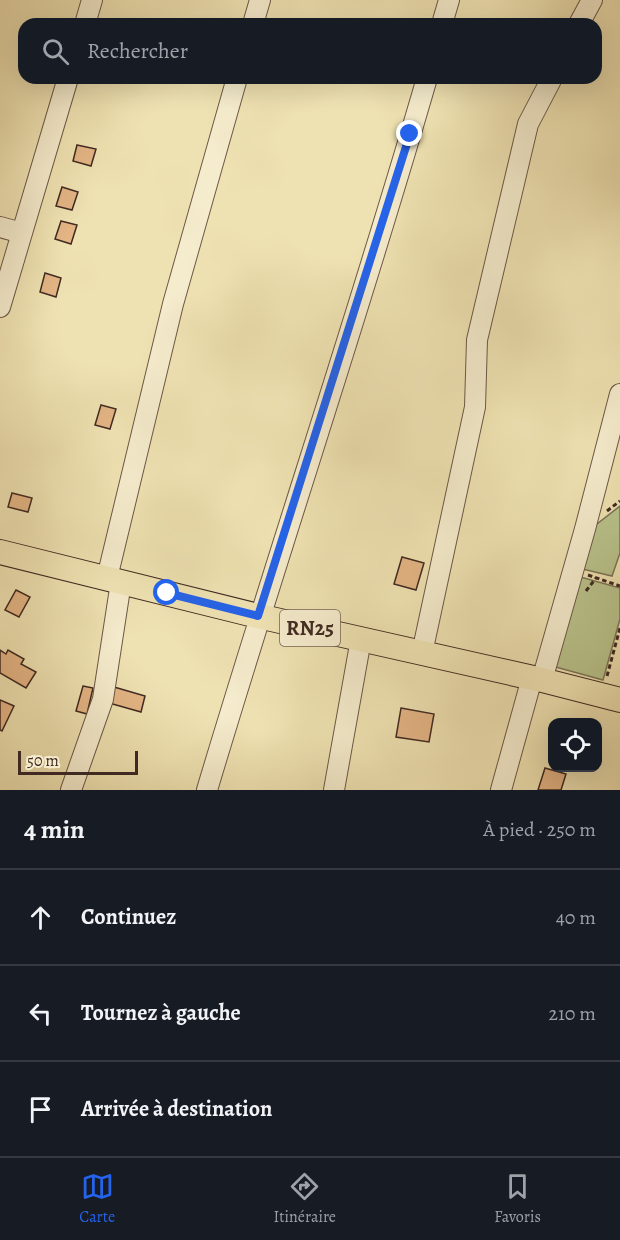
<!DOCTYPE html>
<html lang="fr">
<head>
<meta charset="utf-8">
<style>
	body { margin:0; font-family:Alegreya,serif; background:#20242c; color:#f1f3f6 }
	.controls { position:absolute; right:18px; bottom:18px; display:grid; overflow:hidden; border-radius:12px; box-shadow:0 6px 24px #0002 }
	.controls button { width:54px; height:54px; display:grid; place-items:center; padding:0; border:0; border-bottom:2px solid #363941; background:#171b24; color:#f1f3f6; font:30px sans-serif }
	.scale { position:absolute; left:18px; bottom:15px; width:120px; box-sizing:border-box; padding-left:6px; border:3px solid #402a22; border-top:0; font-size:16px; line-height:21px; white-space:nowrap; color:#402a22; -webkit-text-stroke:4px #f5eccd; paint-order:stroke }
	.stop { position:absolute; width:18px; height:18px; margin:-14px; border:4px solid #2563eb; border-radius:50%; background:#fff }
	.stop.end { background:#2563eb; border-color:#fff; box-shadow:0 2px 6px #0008 }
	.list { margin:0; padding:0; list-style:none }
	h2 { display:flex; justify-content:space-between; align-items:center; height:78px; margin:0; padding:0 24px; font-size:26px }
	h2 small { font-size:20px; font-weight:400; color:#9ea1a6 }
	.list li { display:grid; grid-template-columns:39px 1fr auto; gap:18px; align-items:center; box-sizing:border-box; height:96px; padding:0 24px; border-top:2px solid #363941 }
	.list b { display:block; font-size:22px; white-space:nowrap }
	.list em { font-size:20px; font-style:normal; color:#9ea1a6 }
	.icon { flex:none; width:33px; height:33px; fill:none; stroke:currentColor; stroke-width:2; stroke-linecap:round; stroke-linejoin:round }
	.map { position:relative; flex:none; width:620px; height:790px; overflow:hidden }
	.search { position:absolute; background:#171b24; box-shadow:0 6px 24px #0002; left:18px; right:18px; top:18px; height:66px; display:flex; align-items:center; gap:15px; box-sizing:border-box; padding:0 21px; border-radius:18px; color:#9ea1a6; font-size:22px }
	.sheet { height:366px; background:#171b24 }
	nav { display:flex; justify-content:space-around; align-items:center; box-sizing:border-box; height:84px; border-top:2px solid #363941; background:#171b24; font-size:16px; color:#9ea1a6 }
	nav a { display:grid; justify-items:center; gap:3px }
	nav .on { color:#2563eb }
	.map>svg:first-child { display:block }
	.green { fill:#b9c38c; stroke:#7c7657; stroke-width:1.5 }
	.building { fill:#e4b585; stroke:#402a22; stroke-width:1.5 }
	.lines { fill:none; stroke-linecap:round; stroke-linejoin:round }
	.minor-casing { stroke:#6c5846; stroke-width:22 }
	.major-casing { stroke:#402a22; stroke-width:26 }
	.path { stroke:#402a22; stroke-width:3; stroke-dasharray:4.5 3; stroke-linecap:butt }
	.minor { stroke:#f5eccd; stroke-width:20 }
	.major { stroke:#efe2b2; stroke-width:24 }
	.route { stroke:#2563eb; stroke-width:8 }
	.labels { text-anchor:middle; stroke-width:5; stroke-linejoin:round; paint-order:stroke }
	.shield { fill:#f5eccd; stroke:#766455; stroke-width:1.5 }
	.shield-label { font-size:21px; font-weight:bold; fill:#402a22 }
</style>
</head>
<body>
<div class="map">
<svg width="620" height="790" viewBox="0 0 620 790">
	<rect width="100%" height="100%" fill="#efe2b2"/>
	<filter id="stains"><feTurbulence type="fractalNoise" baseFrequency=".00333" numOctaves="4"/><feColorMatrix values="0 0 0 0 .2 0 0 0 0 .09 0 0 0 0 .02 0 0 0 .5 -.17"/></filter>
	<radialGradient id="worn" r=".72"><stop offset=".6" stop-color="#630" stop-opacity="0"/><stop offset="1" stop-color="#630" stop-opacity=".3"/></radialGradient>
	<path class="green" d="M 620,506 L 620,553 L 612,576 L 578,568 L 588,531 Z
		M 577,576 L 620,588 L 620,619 L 603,680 L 552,666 Z"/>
	<path class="building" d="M 77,145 L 96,149 L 91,166 L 73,161 Z
		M 62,187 L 78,192 L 72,210 L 56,206 Z
		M 61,221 L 77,225 L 71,244 L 55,239 Z
		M 45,273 L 61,278 L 56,297 L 40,292 Z
		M 101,405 L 116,409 L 110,429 L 95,425 Z
		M 12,493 L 32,498 L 28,512 L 8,507 Z
		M 402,557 L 424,563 L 416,590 L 394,584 Z
		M 16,590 L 30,597 L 19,617 L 5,610 Z
		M 0,650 L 6,654 L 8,650 L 24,659 L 21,664 L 36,672 L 26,688 L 0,673 Z
		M 83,686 L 93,688 L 87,714 L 76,711 Z
		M 114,687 L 145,696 L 141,712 L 109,703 Z
		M 0,700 L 14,706 L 2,731 L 0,730 Z
		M 401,708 L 434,714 L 429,742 L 396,737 Z
		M 545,768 L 566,774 L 561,790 L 538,790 Z"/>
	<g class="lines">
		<defs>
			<path id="minor" d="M 85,24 L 92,0
				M 253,24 L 260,0
				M 442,24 L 449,0
				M 579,24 L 592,0
				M 0,227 L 22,233
				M 0,307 L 68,78
				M 107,578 L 173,304 L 237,78
				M 422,653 L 475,407 L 477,340 L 528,124 L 552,78
				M 542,680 L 585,529 L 620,394
				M 71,790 L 103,699 L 121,582
				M 207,790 C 278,552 358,317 427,78
				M 334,790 L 361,639
				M 501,790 L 532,678"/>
			<path id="major" d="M 0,552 L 258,616 L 542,680 L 620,700"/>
		</defs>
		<use href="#minor" class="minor-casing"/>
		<use href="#major" class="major-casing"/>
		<path class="path" d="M 607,511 L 620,501
			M 588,575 L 620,586
			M 586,591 L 596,578
			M 607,676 L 620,628"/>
		<use href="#minor" class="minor"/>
		<use href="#major" class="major"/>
	</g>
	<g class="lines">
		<path class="route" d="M 167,593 L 258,616 L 410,134"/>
	</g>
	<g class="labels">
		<rect class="shield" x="280" y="610" width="60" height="36" rx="4.5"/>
		<g class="shield-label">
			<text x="310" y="635">RN25</text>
		</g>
	</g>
	<rect width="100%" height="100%" filter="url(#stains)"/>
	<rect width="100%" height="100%" fill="url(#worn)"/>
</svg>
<div class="controls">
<button><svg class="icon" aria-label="locate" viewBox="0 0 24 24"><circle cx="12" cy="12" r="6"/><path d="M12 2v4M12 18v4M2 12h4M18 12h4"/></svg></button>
</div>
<div class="scale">50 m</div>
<div class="stop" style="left:167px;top:593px"></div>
<div class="stop end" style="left:410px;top:134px"></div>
<div class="search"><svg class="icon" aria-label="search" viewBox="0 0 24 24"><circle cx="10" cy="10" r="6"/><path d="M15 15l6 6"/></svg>Rechercher</div>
</div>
<section class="sheet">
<h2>4 min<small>À pied · 250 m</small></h2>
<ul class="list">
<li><svg class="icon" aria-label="ahead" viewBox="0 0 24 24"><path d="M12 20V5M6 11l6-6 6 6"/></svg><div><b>Continuez</b></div><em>40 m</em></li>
<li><svg class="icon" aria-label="left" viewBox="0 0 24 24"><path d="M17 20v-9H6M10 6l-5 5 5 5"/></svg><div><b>Tournez à gauche</b></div><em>210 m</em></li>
<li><svg class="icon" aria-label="arrive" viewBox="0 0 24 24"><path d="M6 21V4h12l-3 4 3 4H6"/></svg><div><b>Arrivée à destination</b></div></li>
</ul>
</section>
<nav>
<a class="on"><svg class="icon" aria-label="map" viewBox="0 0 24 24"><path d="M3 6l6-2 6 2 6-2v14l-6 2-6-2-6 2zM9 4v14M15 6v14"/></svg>Carte</a>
<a><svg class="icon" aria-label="directions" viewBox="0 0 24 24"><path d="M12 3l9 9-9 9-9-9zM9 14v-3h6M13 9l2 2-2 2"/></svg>Itinéraire</a>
<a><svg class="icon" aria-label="saved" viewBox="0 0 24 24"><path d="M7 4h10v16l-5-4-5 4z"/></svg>Favoris</a>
</nav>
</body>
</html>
